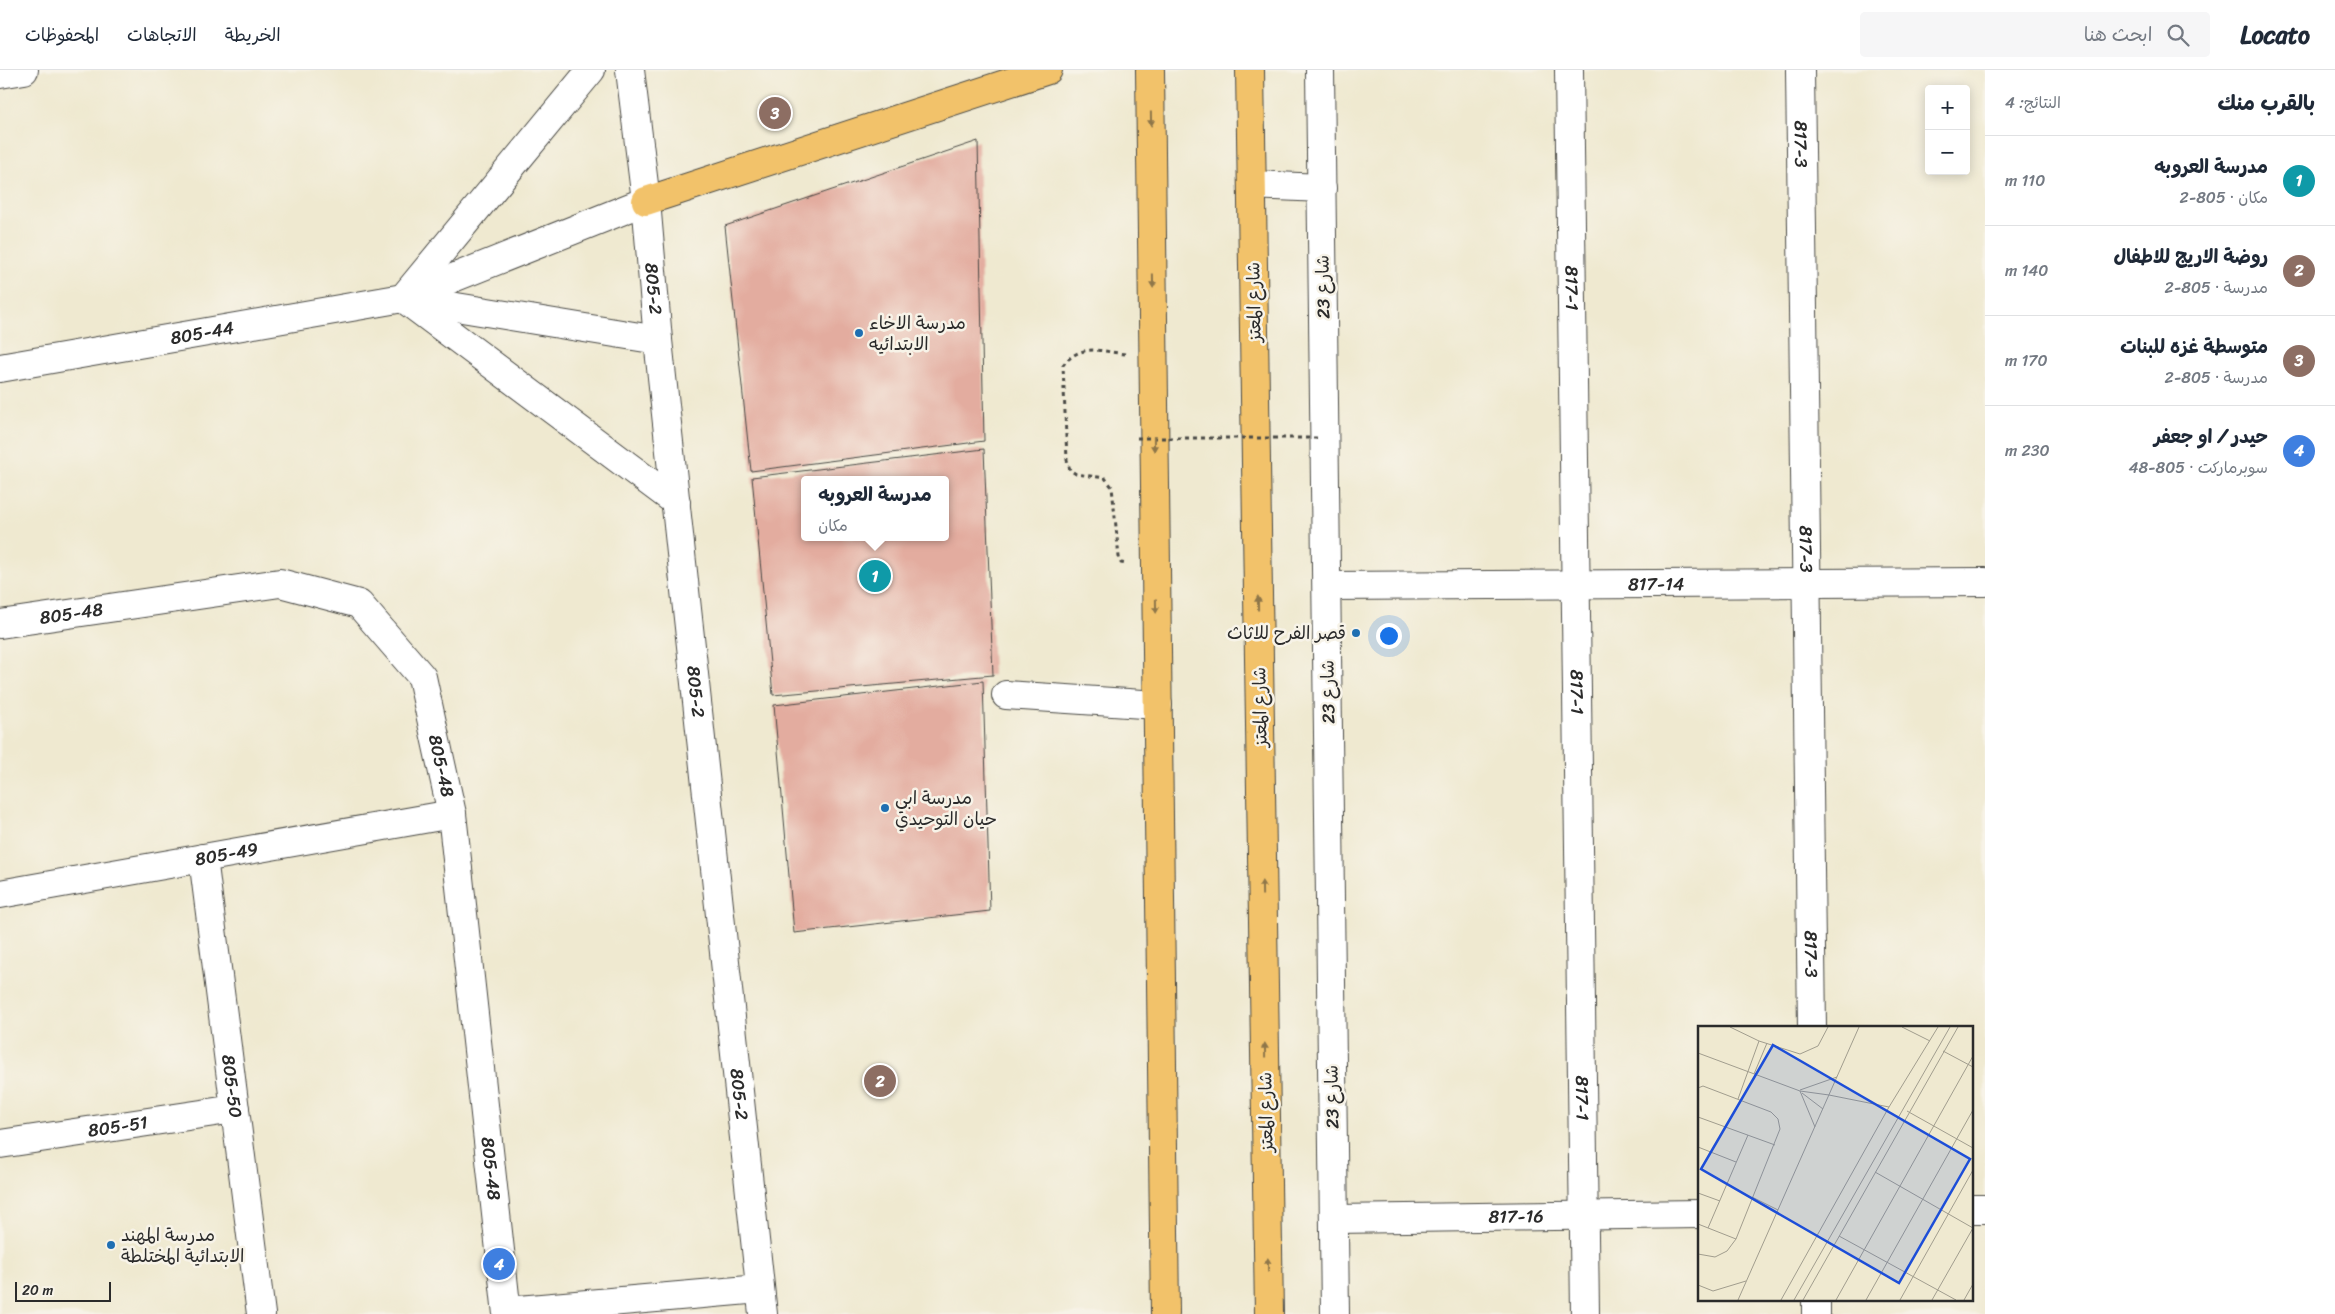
<!DOCTYPE html>
<html lang="ar">
<head>
<meta charset="utf-8">
<style>
	body { margin:0; font-family:Sriracha,"Playpen Sans Arabic",sans-serif; background:#f6f6f7; color:#1f2937; direction:rtl }
	.controls { position:absolute; right:15px; top:15px; display:grid; overflow:hidden; border-radius:5px; box-shadow:0 2px 12px #0003 }
	.controls button { width:45px; height:45px; display:grid; place-items:center; padding:0; border:0; border-bottom:1px solid #e0e1e3; background:#fff; color:#1f2937; font:25px sans-serif }
	.scale { position:absolute; left:15px; bottom:12px; width:96px; box-sizing:border-box; padding-left:5px; border:2px solid #2b2b2b; border-top:0; font-size:14px; line-height:18px; white-space:nowrap; color:#2b2b2b; -webkit-text-stroke:4px #f7f3e8; paint-order:stroke }
	.you { position:absolute; left:1388px; top:565px; width:18px; height:18px; margin:-12px; border:4px solid #fff; border-radius:50%; background:#1a73e8; box-shadow:0 0 0 8px #1a73e833 }
	.badge { display:grid; place-items:center; width:32px; height:32px; border-radius:50%; background:#1f6fb2; color:#fff; font-size:16px; font-weight:700 }
	.pin { position:absolute; translate:-50% -50%; border:2px solid #fff; box-shadow:0 1px 5px #0006 }
	.popup { position:absolute; left:801px; top:406px; width:148px; height:65px; box-sizing:border-box; display:grid; place-content:center; border-radius:5px; background:#fff; filter:drop-shadow(0 1px 4px #0005); font-size:16px; white-space:nowrap; color:#747a83 }
	.popup b { font-size:19px; color:#1f2937 }
	.popup::after { content:''; position:absolute; left:50%; top:100%; margin-left:-10px; border:10px solid transparent; border-top-color:#fff }
	.list { margin:0; padding:0; list-style:none }
	h2 { display:flex; justify-content:space-between; align-items:center; height:65px; margin:0; padding:0 20px; font-size:21px }
	h2 small { font-size:16px; font-weight:400; color:#747a83 }
	.list li { display:grid; grid-template-columns:32px 1fr auto; gap:15px; align-items:center; box-sizing:border-box; height:90px; padding:0 20px; border-top:1px solid #e0e1e3 }
	.list b { display:block; font-size:19px; white-space:nowrap }
	.list p { margin:0; font-size:16px; white-space:nowrap; color:#747a83 }
	.list em { font-size:16px; font-style:normal; color:#747a83 }
	.icon { flex:none; width:28px; height:28px; fill:none; stroke:currentColor; stroke-width:2; stroke-linecap:round; stroke-linejoin:round }
	.map { position:relative; flex:none; width:1985px; height:1244px; overflow:hidden; direction:ltr }
	header { display:flex; align-items:center; gap:30px; box-sizing:border-box; height:70px; padding:0 25px; background:#fff; border-bottom:1px solid #e0e1e3 }
	header strong { font-size:24px }
	nav { display:flex; gap:28px; margin-inline-start:auto; font-size:18px }
	.search { width:350px; height:45px; background:#f6f6f7; display:flex; align-items:center; gap:12px; box-sizing:border-box; padding:0 18px; border-radius:5px; color:#747a83; font-size:19px }
	main { display:flex }
	aside { flex:1; background:#fff }
	.map>svg:first-child { display:block }
	.building { fill:#e3ac9f; fill-rule:evenodd }
	.lines { fill:none; stroke-linecap:round; stroke-linejoin:round }
	.minor-casing { stroke:#484844; stroke-width:30 }
	.major-casing { stroke:#484844; stroke-width:30 }
	.path { stroke:#484844; stroke-width:3; stroke-dasharray:4 4; stroke-linecap:butt }
	.minor { stroke:#fff; stroke-width:28 }
	.major { stroke:#f2c26a; stroke-width:28 }
	.path-bridge { stroke:#484844; stroke-width:3; stroke-dasharray:4 4; stroke-linecap:butt }
	.oneway { fill:#8e764a }
	.poi-dot { fill:#1f6fb2; stroke:#f7f3e8; stroke-width:2 }
	.labels { text-anchor:middle; stroke-width:5; stroke-linejoin:round; paint-order:stroke }
	.street-label { font-size:18px; fill:#2b2b2b; stroke:#f7f3e8 }
	.poi-label { font-size:18px; fill:#2b2b2b; stroke:#f7f3e8; text-anchor:start }
	.inset-road { fill:none; stroke:#a19d8e; stroke-width:1 }
	.view { fill:#1d4ed8; fill-opacity:0.15; stroke:#1d4ed8; stroke-width:2.5 }
	.inset-edge { fill:none; stroke:#2b2b2b; stroke-width:2.5 }
</style>
</head>
<body>
<header>
<strong>Locato</strong>
<div class="search"><svg class="icon" aria-label="search" viewBox="0 0 24 24"><circle cx="10" cy="10" r="6"/><path d="M15 15l6 6"/></svg>ابحث هنا</div>
<nav><a>الخريطة</a><a>الاتجاهات</a><a>المحفوظات</a></nav>
</header>
<main>
<aside>
<h2>بالقرب منك<small>النتائج: 4</small></h2>
<ul class="list">
<li><span class="badge" style="background:#0f9aa8">1</span><div><b>مدرسة العروبه</b><p>مكان · 805-2</p></div><em>110 m</em></li>
<li><span class="badge" style="background:#8d6e63">2</span><div><b>روضة الاريج للاطفال</b><p>مدرسة · 805-2</p></div><em>140 m</em></li>
<li><span class="badge" style="background:#8d6e63">3</span><div><b>متوسطة غزه للبنات</b><p>مدرسة · 805-2</p></div><em>170 m</em></li>
<li><span class="badge" style="background:#3f7fe0">4</span><div><b>حيدر / او جعفر</b><p>سوبرماركت · 805-48</p></div><em>230 m</em></li>
</ul>
</aside>
<div class="map">
<svg width="1985" height="1244" viewBox="0 0 1985 1244">
	<rect width="100%" height="100%" fill="#f7f3e8"/>
	<filter id="ink" filterUnits="userSpaceOnUse"><feTurbulence type="fractalNoise" baseFrequency=".02" numOctaves="2"/><feDisplacementMap in="SourceGraphic" scale="10" xChannelSelector="R" yChannelSelector="G"/><feConvolveMatrix kernelMatrix="1 2 1 2 8 2 1 2 1" color-interpolation-filters="sRGB"/></filter>
	<filter id="wash" filterUnits="userSpaceOnUse"><feTurbulence type="fractalNoise" baseFrequency=".0096" numOctaves="4" result="noise"/><feDisplacementMap in="SourceGraphic" scale="20" xChannelSelector="R" yChannelSelector="G"/><feGaussianBlur stdDeviation="1.12" result="paint"/><feColorMatrix in="noise" values="0 0 0 0 0 0 0 0 0 0 0 0 0 0 0 0 0 1.4 0 .05"/><feComposite in="paint" operator="in"/></filter>
	<g filter="url(#wash)">
		<rect width="100%" height="100%" fill="#efe9d0"/>
		<g id="blocks">
			<path class="building" d="M 978,71 L 984,371 L 751,401 L 725,156 Z
				M 984,379 L 993,605 L 773,625 L 752,407 ZM 805,410 L 945,410 L 945,467 L 805,467 Z
				M 983,611 L 990,841 L 794,863 L 774,635 Z"/>
		</g>
	</g>
	<g filter="url(#ink)">
		<use href="#blocks" fill-opacity="0" stroke="#484844" stroke-width="1"/>
		<g class="lines">
			<defs>
				<g id="minor">
					<path id="s1" d="M 630,0 L 646,131 L 658,270 L 763,1244"/>
					<path d="M 1320,0 L 1335,1244"/>
					<path id="s2" d="M 1569,0 L 1585,1244"/>
					<path id="s3" d="M 1800,0 L 1812,958"/>
					<path d="M 0,4 L 24,0"/>
					<path d="M 1252,115 L 1322,118"/>
					<path d="M 404,227 L 591,0"/>
					<path d="M 403,228 L 676,432"/>
					<path d="M 407,229 L 658,270"/>
					<path id="s4" d="M 0,298 L 403,228 L 646,131"/>
					<path id="s5" d="M 1327,516 L 1985,512"/>
					<path id="s6" d="M 0,554 L 280,513 L 359,534 L 422,607 L 452,744 L 507,1244"/>
					<path d="M 1006,625 L 1158,635"/>
					<path id="s7" d="M 203,788 L 261,1244"/>
					<path id="s8" d="M 0,824 L 452,744"/>
					<path id="s9" d="M 0,1074 L 235,1039"/>
					<path d="M 1971,1139 L 1985,1139"/>
					<path id="s10" d="M 1334,1149 L 1699,1144"/>
					<path d="M 1816,1230 L 1816,1244"/>
					<path d="M 507,1241 L 760,1219"/>
				</g>
				<path id="major" d="M 1150,0 L 1165,1244
					M 1250,0 L 1269,1244
					M 646,131 L 1048,0"/>
			</defs>
			<use href="#minor" class="minor-casing"/>
			<use href="#major" class="major-casing"/>
			<path class="path" d="M 1125,284 C 1100,281 1081,273 1063,295 L 1067,390 L 1070,400 L 1076,404 L 1105,408 L 1112,417 L 1119,487 L 1121,493 L 1126,494"/>
			<use href="#minor" class="minor"/>
			<use href="#major" class="major"/>
			<path class="path-bridge" d="M 1137,368 L 1319,368"/>
		</g>
		<defs><path id="oneway-solid" d="M-6-.8H1V-3.2L6.5 0L1 3.2V.8H-6Z" transform="scale(1.25)"/></defs>
		<g class="oneway">
			<use href="#oneway-solid" transform="translate(1151 49) rotate(89)"/>
			<use href="#oneway-solid" transform="translate(1153 211) rotate(89)"/>
			<use href="#oneway-solid" transform="translate(1154 374) rotate(89)"/>
			<use href="#oneway-solid" transform="translate(1258 533) rotate(-91)"/>
			<use href="#oneway-solid" transform="translate(1156 536) rotate(89)"/>
			<use href="#oneway-solid" transform="translate(1262 818) rotate(-91)"/>
			<use href="#oneway-solid" transform="translate(1265 980) rotate(-91)"/>
			<use href="#oneway-solid" transform="translate(1268 1195) rotate(-91)"/>
		</g>
	</g>
	<g class="poi-dot">
		<circle cx="859" cy="263" r="5"/>
		<circle cx="1356" cy="563" r="5"/>
		<circle cx="885" cy="738" r="5"/>
		<circle cx="111" cy="1175" r="5"/>
	</g>
	<g class="labels">
		<g class="street-label">
			<text dy="6" stroke="none"><textPath href="#s3" startOffset="74">817-3</textPath></text>
			<text transform="translate(1323 217) rotate(-91)" y="6">شارع 23</text>
			<text dy="6" stroke="none"><textPath href="#s2" startOffset="218">817-1</textPath></text>
			<text dy="6" stroke="none"><textPath href="#s1" startOffset="220">805-2</textPath></text>
			<text transform="translate(1254 232) rotate(-91)" y="6">شارع المعتز</text>
			<text dy="6" stroke="none"><textPath href="#s4" startOffset="205">805-44</textPath></text>
			<text dy="6" stroke="none"><textPath href="#s3" startOffset="479">817-3</textPath></text>
			<text dy="6" stroke="none"><textPath href="#s5" startOffset="329">817-14</textPath></text>
			<text dy="6" stroke="none"><textPath href="#s6" startOffset="72">805-48</textPath></text>
			<text dy="6" stroke="none"><textPath href="#s1" startOffset="625">805-2</textPath></text>
			<text transform="translate(1328 622) rotate(-91)" y="6">شارع 23</text>
			<text dy="6" stroke="none"><textPath href="#s2" startOffset="622">817-1</textPath></text>
			<text transform="translate(1260 637) rotate(-91)" y="6">شارع المعتز</text>
			<text dy="6" stroke="none"><textPath href="#s6" startOffset="552">805-48</textPath></text>
			<text dy="6" stroke="none"><textPath href="#s8" startOffset="230">805-49</textPath></text>
			<text dy="6" stroke="none"><textPath href="#s3" startOffset="884">817-3</textPath></text>
			<text dy="6" stroke="none"><textPath href="#s7" startOffset="230">805-50</textPath></text>
			<text dy="6" stroke="none"><textPath href="#s1" startOffset="1030">805-2</textPath></text>
			<text transform="translate(1332 1027) rotate(-91)" y="6">شارع 23</text>
			<text dy="6" stroke="none"><textPath href="#s2" startOffset="1028">817-1</textPath></text>
			<text transform="translate(1266 1042) rotate(-91)" y="6">شارع المعتز</text>
			<text dy="6" stroke="none"><textPath href="#s9" startOffset="119">805-51</textPath></text>
			<text dy="6" stroke="none"><textPath href="#s6" startOffset="958">805-48</textPath></text>
			<text dy="6" stroke="none"><textPath href="#s10" startOffset="182">817-16</textPath></text>
		</g>
		<g class="poi-label">
			<text x="869" y="259">مدرسة الاخاء<tspan x="869" dy="21">الابتدائيه</tspan></text>
			<text x="1346" y="569" text-anchor="end">قصر الفرح للاثاث</text>
			<text x="895" y="734">مدرسة ابي<tspan x="895" dy="21">حيان التوحيدي</tspan></text>
			<text x="121" y="1171">مدرسة المهند<tspan x="121" dy="21">الابتدائية المختلطة</tspan></text>
		</g>
	</g>
	<g transform="translate(1698 956)">
		<rect width="275" height="275" fill="#efe9d0"/>
		<path class="inset-road" d="M 32,1 L 61,15 L 102,28 L 120,20 L 130,1M 204,1 L 232,15M 245,25 L 275,41M 0,27 L 102,65 L 131,69M 56,48 L 69,17M 0,62 L 5,60 L 73,86 L 80,93 L 82,103 L 38,213 L 29,225 L 17,231 L 0,228M 102,64 L 139,51M 102,65 L 117,101M 104,67 L 125,83M 131,69 L 191,81M 40,73 L 61,15M 209,85 L 275,122M 0,91 L 77,119M 0,121 L 38,136M 177,146 L 275,202M 0,167 L 22,175M 54,171 L 80,184M 0,198 L 38,213M 10,202 L 50,109M 141,210 L 258,274M 0,259 L 15,265 L 48,255M 40,274 L 161,1M 83,274 L 191,81 L 240,1M 96,274 L 252,1M 105,274 L 260,1M 138,274 L 275,30M 168,274 L 275,84M 202,274 L 275,144M 234,274 L 275,202M 266,274 L 275,258"/>
		<path class="view" d="M 75,19 L 272,133 L 201,257 L 3,143 Z"/>
		<rect width="275" height="275" class="inset-edge"/>
	</g>
</svg>
<div class="controls">
<button>+</button>
<button>−</button>
</div>
<div class="scale">20 m</div>
<div class="you"></div>
<div class="pin badge" style="left:875px;top:506px;background:#0f9aa8">1</div>
<div class="popup"><b>مدرسة العروبه</b>مكان</div>
<div class="pin badge" style="left:880px;top:1011px;background:#8d6e63">2</div>
<div class="pin badge" style="left:775px;top:43px;background:#8d6e63">3</div>
<div class="pin badge" style="left:499px;top:1194px;background:#3f7fe0">4</div>
</div>
</main>
</body>
</html>
